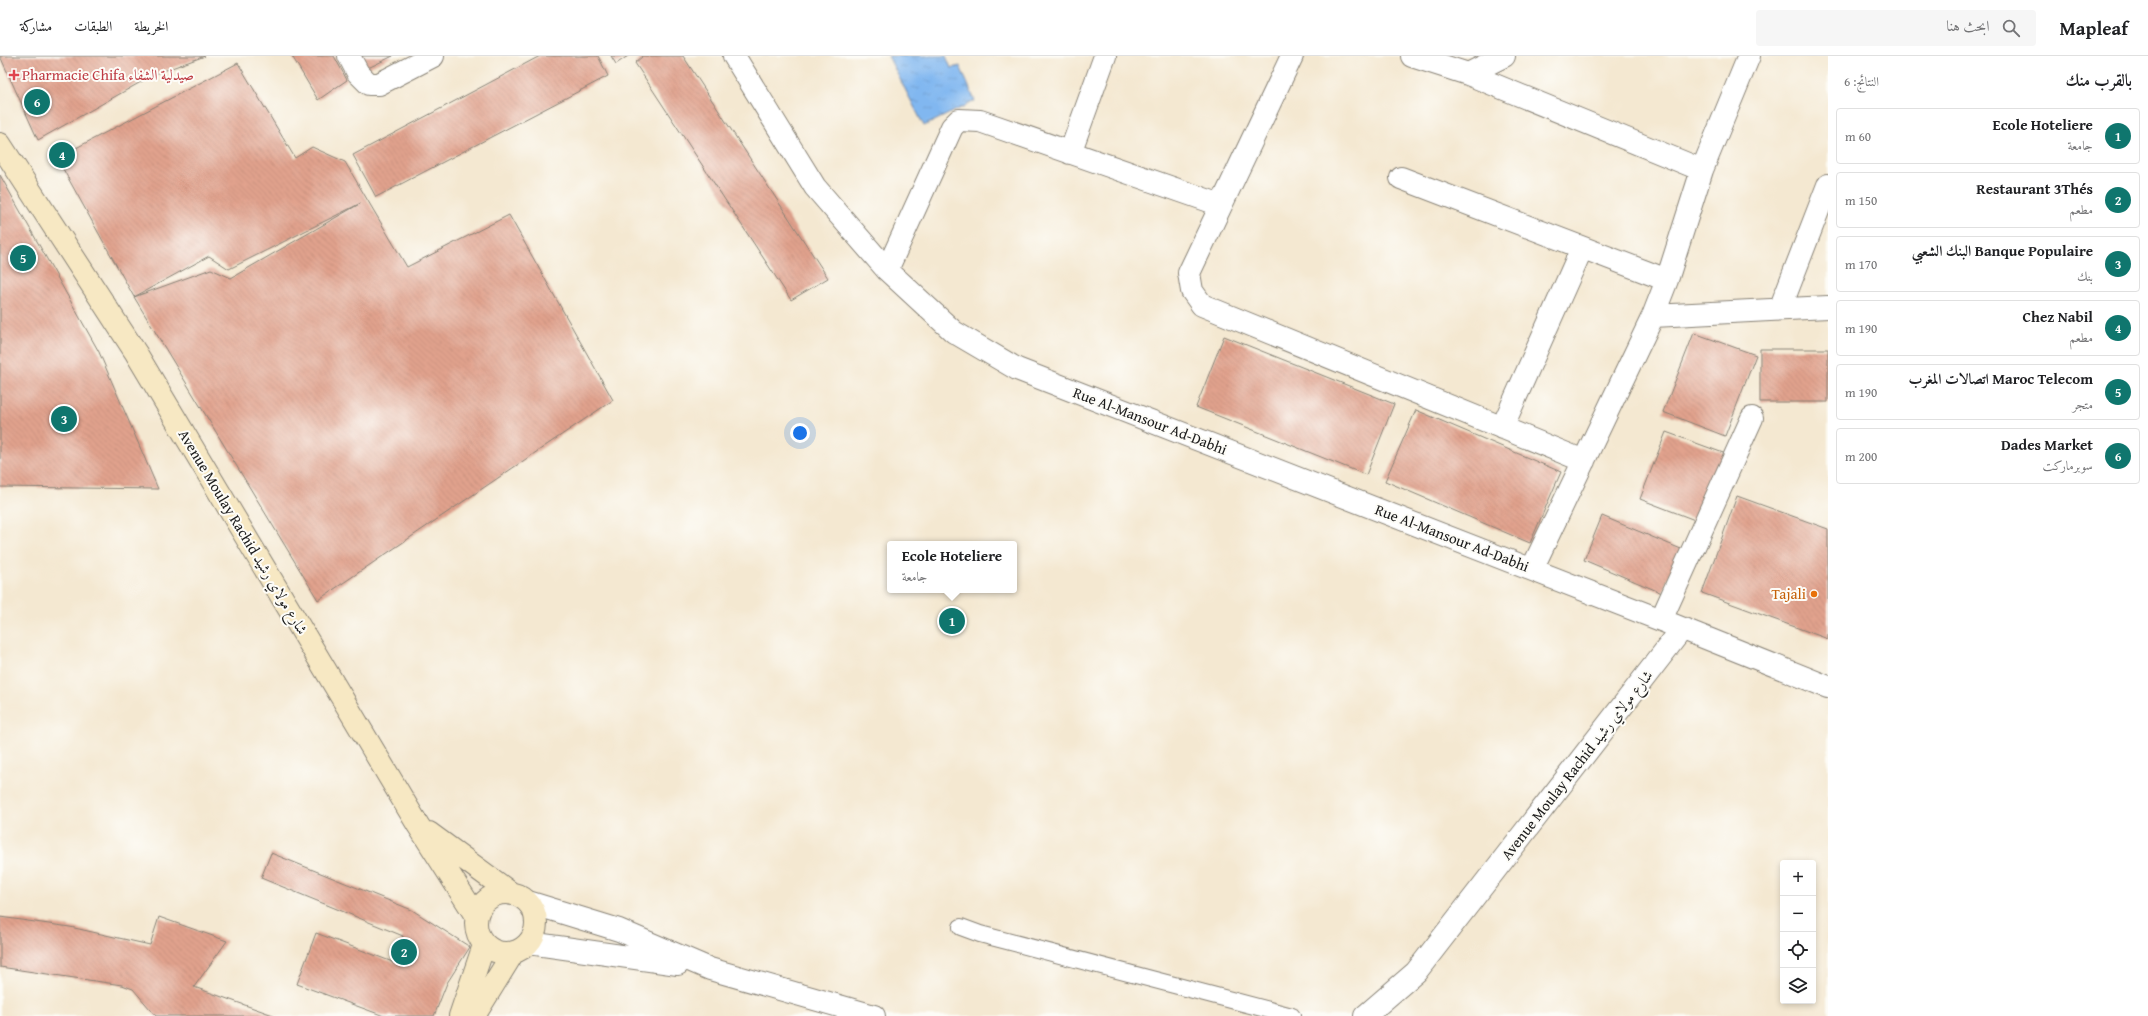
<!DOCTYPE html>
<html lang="ar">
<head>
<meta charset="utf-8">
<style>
	body { margin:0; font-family:"Gentium Book Plus",Amiri,serif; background:#f6f6f6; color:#202124; direction:rtl }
	.controls { position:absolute; right:12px; bottom:12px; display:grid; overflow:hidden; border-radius:4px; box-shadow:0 2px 6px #0003 }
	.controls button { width:36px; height:36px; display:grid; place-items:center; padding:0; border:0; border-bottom:1px solid #e0e0e0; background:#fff; color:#202124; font:20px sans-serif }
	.you { position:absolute; left:800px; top:377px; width:14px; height:14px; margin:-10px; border:3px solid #fff; border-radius:50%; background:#1a73e8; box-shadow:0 0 0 6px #1a73e833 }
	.badge { display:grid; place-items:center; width:26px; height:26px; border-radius:50%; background:#0f766e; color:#fff; font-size:13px; font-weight:700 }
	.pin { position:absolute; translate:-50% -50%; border:2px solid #fff; box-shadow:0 1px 4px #0006 }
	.popup { position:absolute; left:887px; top:485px; width:130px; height:52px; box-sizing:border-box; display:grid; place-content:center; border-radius:4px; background:#fff; filter:drop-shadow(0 1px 3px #0005); font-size:13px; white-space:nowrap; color:#757577 }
	.popup b { font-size:15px; color:#202124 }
	.popup::after { content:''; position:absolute; left:50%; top:100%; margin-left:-8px; border:8px solid transparent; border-top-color:#fff }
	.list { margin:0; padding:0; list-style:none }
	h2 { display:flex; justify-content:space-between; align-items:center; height:52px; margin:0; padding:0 16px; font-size:17px }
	h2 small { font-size:13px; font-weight:400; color:#757577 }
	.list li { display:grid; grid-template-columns:26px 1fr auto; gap:12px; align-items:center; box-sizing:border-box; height:56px; margin:0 8px 8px; padding:0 8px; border:1px solid #e0e0e0; border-radius:4px }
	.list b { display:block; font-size:15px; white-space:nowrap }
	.list p { margin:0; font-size:13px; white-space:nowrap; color:#757577 }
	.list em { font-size:13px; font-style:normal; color:#757577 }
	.icon { flex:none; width:22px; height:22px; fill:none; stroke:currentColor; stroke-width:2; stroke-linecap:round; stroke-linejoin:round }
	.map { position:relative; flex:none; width:1828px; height:960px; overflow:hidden; direction:ltr }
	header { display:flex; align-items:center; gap:24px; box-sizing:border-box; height:56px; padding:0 20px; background:#fff; border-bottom:1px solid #e0e0e0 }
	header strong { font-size:19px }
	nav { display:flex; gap:22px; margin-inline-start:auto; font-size:14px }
	.search { width:280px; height:36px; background:#f6f6f6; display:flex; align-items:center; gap:10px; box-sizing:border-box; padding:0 14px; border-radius:4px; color:#757577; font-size:15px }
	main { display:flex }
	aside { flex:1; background:#fff }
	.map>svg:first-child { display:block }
	.water { fill:url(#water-ripples); stroke:#4e6a86 }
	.building { fill:url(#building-back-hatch) }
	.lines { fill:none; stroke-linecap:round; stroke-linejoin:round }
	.lane-casing { stroke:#888276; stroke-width:18 }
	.street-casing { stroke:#888276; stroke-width:24 }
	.secondary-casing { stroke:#888276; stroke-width:24 }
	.lane { stroke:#fff; stroke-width:16 }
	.street { stroke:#fff; stroke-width:22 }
	.secondary { stroke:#f7e8c3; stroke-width:22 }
	.health-dot { fill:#e0444e; stroke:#fdfcf7; stroke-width:1.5 }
	.food-dot { fill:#e8710a; stroke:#fdfcf7; stroke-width:1.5 }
	.labels { text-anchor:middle; stroke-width:4; stroke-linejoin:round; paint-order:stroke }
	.health-label { font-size:15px; fill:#be3a42; stroke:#fdfcf7; text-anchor:start }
	.street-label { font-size:15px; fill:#1c1c1c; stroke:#fdfcf7 }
	.food-label { font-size:15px; fill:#c56008; stroke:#fdfcf7; text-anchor:end }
</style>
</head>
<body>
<header>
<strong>Mapleaf</strong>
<div class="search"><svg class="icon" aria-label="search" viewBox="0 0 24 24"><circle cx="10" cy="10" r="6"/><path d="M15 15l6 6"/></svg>ابحث هنا</div>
<nav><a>الخريطة</a><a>الطبقات</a><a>مشاركة</a></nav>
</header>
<main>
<aside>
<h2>بالقرب منك<small>النتائج: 6</small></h2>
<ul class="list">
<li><span class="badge">1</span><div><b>Ecole Hoteliere</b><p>جامعة</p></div><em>60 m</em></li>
<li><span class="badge">2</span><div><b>Restaurant 3Thés</b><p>مطعم</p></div><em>150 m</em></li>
<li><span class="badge">3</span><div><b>Banque Populaire البنك الشعبي</b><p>بنك</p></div><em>170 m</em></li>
<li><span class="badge">4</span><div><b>Chez Nabil</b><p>مطعم</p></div><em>190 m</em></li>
<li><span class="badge">5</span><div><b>Maroc Telecom اتصالات المغرب</b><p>متجر</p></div><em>190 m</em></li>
<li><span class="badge">6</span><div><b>Dades Market</b><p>سوبرماركت</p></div><em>200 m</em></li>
</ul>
</aside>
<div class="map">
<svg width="1828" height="960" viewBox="0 0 1828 960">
	<defs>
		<pattern id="water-ripples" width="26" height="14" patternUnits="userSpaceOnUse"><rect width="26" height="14" fill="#81b7f0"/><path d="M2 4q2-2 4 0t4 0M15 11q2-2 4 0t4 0" fill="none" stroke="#6f9dcd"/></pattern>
		<pattern id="building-back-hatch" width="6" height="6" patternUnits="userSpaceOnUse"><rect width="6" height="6" fill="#e1a28d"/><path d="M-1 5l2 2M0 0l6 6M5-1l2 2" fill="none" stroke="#c08b79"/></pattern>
	</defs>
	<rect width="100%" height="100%" fill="#fdfcf7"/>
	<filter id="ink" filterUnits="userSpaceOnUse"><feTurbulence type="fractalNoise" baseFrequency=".025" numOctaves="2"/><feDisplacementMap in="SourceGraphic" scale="8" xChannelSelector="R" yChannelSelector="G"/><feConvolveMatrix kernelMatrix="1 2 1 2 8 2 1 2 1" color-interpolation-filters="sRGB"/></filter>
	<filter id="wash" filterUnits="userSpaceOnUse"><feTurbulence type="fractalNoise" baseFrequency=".012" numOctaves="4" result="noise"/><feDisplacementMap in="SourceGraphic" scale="16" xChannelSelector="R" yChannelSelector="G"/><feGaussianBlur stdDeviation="0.9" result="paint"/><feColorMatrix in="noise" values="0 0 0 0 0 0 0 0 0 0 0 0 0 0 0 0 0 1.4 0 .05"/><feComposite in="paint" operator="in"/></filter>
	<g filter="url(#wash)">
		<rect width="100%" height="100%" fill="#f4e8d1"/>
		<path class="water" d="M 888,0 L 946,0 L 951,12 L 960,10 L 975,45 L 924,70 Z"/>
		<g id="blocks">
			<path class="building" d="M 0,0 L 205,0 L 155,18 L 38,84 Z
				M 292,0 L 334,0 L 347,24 L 318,44 Z
				M 359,0 L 393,0 L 366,13 Z
				M 540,0 L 598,0 L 608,20 L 376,141 L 353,99 Z
				M 611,0 L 628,0 L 616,8 Z
				M 643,0 L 683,0 L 828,222 L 791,244 L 635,7 Z
				M 238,7 L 295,102 L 312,91 L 345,106 L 407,211 L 509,159 L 613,344 L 318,544 L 134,241 L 211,213 L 231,222 L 361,147 L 229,213 L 209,200 L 134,241 L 57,102 Z
				M 0,119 L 99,296 L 158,433 L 0,431 Z
				M 1694,277 L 1756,299 L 1725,380 L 1663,356 Z
				M 1224,280 L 1394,348 L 1366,419 L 1196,351 Z
				M 1760,293 L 1828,293 L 1828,346 L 1760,346 Z
				M 1416,354 L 1561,416 L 1530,487 L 1385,425 Z
				M 1666,376 L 1726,398 L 1700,466 L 1640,443 Z
				M 1737,440 L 1828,473 L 1828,583 L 1702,537 Z
				M 1602,460 L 1681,493 L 1662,537 L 1584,504 Z
				M 271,797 L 412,854 L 470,891 L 447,927 L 434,960 L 384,960 L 297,928 L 316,877 L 398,908 L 393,905 L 403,880 L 261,822 Z
				M 0,861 L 70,871 L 150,889 L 159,861 L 227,885 L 194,931 L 273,959 L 273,960 L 156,960 L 133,933 L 122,929 L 0,911 Z"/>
		</g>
	</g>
	<g filter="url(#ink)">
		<use href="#blocks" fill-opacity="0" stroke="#888276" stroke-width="1"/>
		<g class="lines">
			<defs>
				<path id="lane" d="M 961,871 L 980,878 L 1292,960"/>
				<path id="street" d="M 349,0 L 358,17 L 369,28 L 379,28 L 433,0
					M 734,0 L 815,131 L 887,214 L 954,276 L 1017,313 L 1661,564 L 1828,631
					M 1292,0 L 1189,217 L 1192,235 L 1202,249 L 1584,405
					M 1412,0 L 1468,18 L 1702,114
					M 1468,18 L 1504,0
					M 1070,97 L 1105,0
					M 1401,122 L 1667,224
					M 887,214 L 952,71 L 959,64 L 980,65 L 1221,149
					M 1780,253 L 1828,129
					M 1653,260 L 1828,251
					M 1502,372 L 1582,192
					M 1532,513 L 1653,260 L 1667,224 L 1702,114 L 1749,0
					M 1661,564 L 1752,362
					M 528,846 L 619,874 L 710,913 L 874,960
					M 529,887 L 678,908
					M 1365,960 L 1416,916 L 1682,573"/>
				<path id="secondary" d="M 0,88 L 136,297 L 418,769 L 476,860
					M 429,777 L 512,838
					M476 867a30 30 0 1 1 60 0a30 30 0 1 1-60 0Z
					M 460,960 L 484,889
					M 474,960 L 513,897"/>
			</defs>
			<use href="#lane" class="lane-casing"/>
			<use href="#street" class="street-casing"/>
			<use href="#secondary" class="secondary-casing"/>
			<use href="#lane" class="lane"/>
			<use href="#street" class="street"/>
			<use href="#secondary" class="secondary"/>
		</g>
	</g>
	<path class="health-dot" d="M12 13h4v4h4v4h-4v4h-4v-4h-4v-4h4z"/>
	<circle class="food-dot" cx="1814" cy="538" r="4"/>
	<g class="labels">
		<g class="health-label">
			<text x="22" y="24">Pharmacie Chifa صيدلية الشفاء</text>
		</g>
		<g class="street-label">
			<text transform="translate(1150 365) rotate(21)" y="5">Rue Al-Mansour Ad-Dabhi</text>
			<text transform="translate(243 476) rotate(59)" y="5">Avenue Moulay Rachid شارع مولاي رشيد</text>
			<text transform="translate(1452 482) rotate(21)" y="5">Rue Al-Mansour Ad-Dabhi</text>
			<text transform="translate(1577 709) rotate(-52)" y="5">Avenue Moulay Rachid شارع مولاي رشيد</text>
		</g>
		<g class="food-label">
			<text x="1806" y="543">Tajali</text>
		</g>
	</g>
</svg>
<div class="controls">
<button>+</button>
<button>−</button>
<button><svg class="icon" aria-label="locate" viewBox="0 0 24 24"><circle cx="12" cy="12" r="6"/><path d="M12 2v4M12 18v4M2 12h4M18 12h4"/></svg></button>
<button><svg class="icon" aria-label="layers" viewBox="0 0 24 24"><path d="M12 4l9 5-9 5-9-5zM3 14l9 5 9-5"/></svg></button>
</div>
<div class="you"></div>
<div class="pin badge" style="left:952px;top:565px">1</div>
<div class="popup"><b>Ecole Hoteliere</b>جامعة</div>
<div class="pin badge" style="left:404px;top:896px">2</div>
<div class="pin badge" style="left:64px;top:363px">3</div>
<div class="pin badge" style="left:62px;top:99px">4</div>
<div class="pin badge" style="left:23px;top:202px">5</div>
<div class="pin badge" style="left:37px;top:46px">6</div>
</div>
</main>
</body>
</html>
